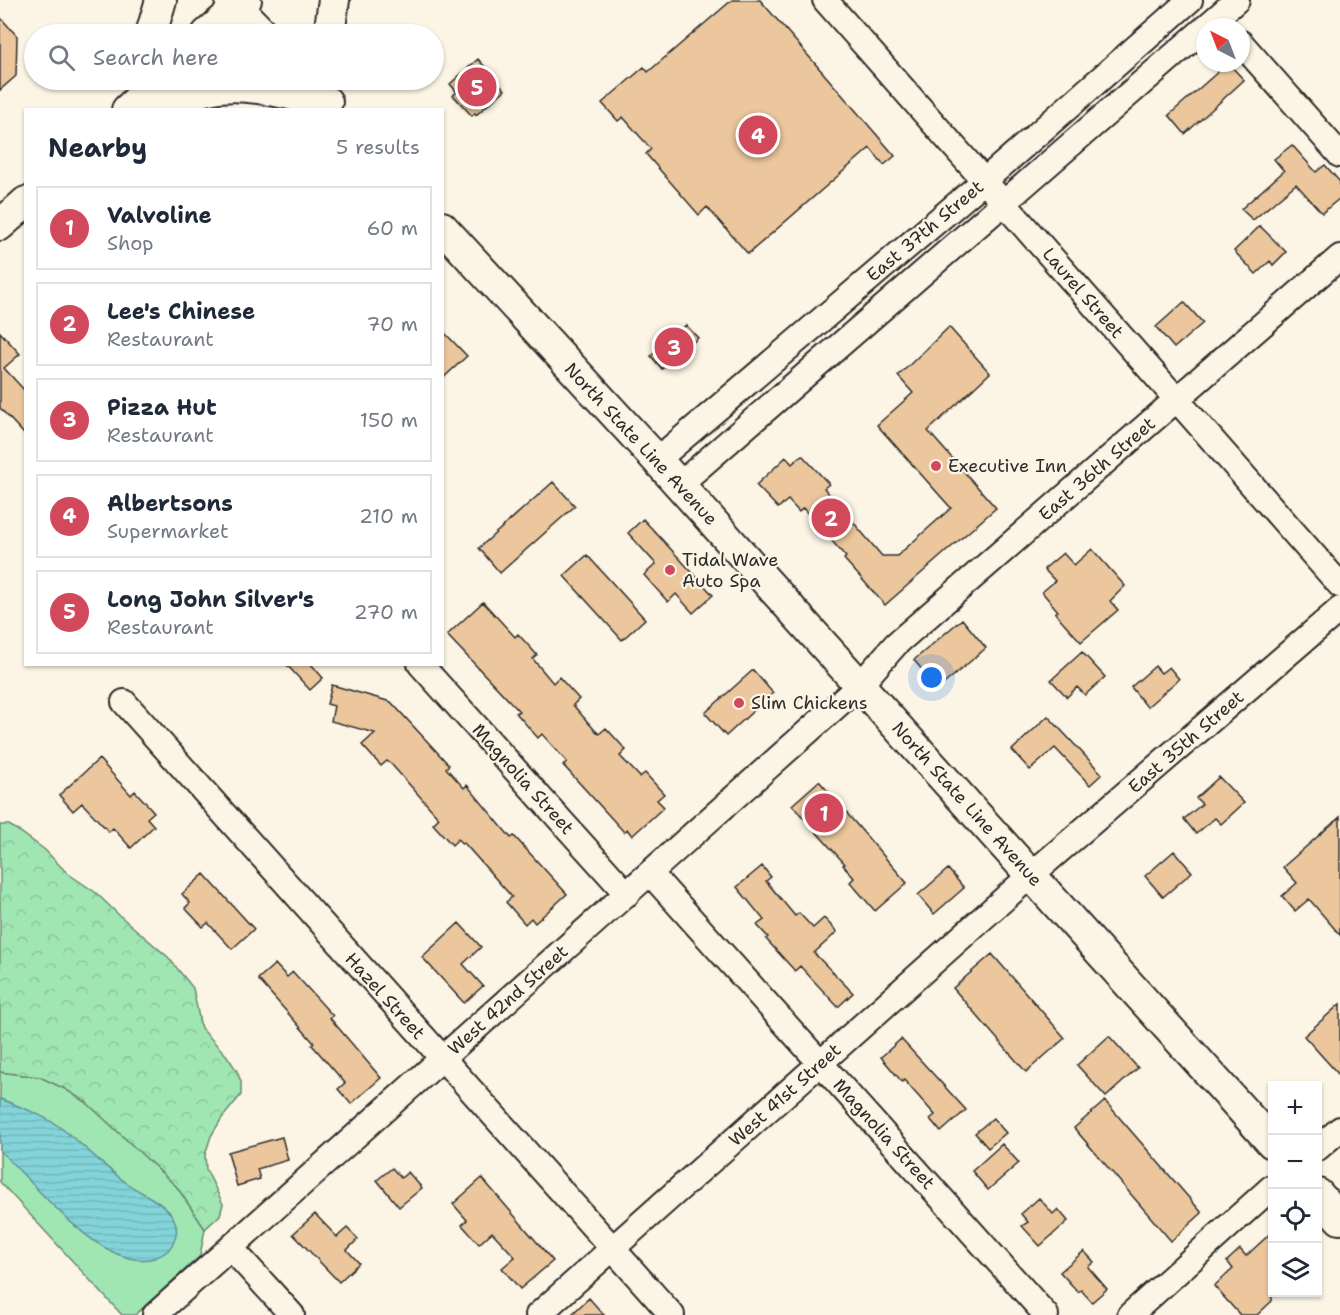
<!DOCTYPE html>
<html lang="en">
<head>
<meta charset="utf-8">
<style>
	body { margin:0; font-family:"Shantell Sans",sans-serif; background:#f6f6f7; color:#1f2937 }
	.controls { position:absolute; right:18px; bottom:18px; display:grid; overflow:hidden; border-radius:0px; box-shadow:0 2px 4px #0004 }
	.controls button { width:54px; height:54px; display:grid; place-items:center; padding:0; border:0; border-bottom:2px solid #e0e1e3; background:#fff; color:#1f2937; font:30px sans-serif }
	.compass { position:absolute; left:1196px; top:18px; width:54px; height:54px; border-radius:50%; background:#fff; box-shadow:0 2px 4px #0004; rotate:318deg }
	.you { position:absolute; left:932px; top:678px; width:21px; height:21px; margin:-15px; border:4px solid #fff; border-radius:50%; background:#1a73e8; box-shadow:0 0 0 9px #1a73e833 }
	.badge { display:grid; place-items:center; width:39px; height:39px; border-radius:50%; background:#d1495b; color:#fff; font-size:20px; font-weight:700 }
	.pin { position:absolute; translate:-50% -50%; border:3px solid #fff; box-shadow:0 2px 6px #0006 }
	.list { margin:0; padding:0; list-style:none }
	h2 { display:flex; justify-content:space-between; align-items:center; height:78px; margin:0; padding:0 24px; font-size:26px }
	h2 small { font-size:20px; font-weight:400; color:#747a83 }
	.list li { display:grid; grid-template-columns:39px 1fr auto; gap:18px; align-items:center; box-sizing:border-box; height:84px; margin:0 12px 12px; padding:0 12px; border:2px solid #e0e1e3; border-radius:0px }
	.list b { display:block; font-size:22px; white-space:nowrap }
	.list p { margin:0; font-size:20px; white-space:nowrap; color:#747a83 }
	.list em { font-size:20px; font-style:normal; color:#747a83 }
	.icon { flex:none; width:33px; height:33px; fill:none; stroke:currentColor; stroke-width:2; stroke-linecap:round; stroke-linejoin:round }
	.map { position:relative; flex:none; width:1340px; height:1315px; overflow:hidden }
	.search { position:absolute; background:#fff; box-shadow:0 2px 4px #0004; left:24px; top:24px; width:420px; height:66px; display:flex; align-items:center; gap:15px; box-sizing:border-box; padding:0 21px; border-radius:33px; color:#747a83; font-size:22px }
	.panel { position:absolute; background:#fff; box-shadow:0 2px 4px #0004; left:24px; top:108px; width:420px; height:558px; border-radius:0px }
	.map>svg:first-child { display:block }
	.green { fill:#a0e6b3; stroke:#66886f; stroke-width:1.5 }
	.forest { fill:url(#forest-crowns); stroke:#66886f; stroke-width:1.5 }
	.water { fill:url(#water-rules); stroke:#609093; stroke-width:1.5 }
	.building { fill:#ecc79d; stroke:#2b2b2b; stroke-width:1.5 }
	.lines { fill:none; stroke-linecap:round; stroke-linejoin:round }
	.minor-casing { stroke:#2b2b2b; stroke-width:28 }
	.major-casing { stroke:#2b2b2b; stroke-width:34 }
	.minor { stroke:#fcf5e5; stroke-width:24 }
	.major { stroke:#fcf5e5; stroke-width:30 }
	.poi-dot { fill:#d1495b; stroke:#fcf5e5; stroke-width:2 }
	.labels { text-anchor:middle; stroke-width:4.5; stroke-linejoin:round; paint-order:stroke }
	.street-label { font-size:18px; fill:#2b2b2b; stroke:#fcf5e5 }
	.poi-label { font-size:18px; fill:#2b2b2b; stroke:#fcf5e5; text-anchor:start }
</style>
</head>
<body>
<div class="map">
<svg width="1340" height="1315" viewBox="0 0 1340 1315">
	<defs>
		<pattern id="forest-crowns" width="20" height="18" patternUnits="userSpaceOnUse" patternTransform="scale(1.5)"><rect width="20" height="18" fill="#a0e6b3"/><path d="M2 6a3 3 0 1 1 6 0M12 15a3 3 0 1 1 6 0" fill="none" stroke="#8ac59a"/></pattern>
		<pattern id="water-rules" width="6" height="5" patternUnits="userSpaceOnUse" patternTransform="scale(1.5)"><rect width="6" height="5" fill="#83d4d9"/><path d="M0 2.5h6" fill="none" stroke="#71b6ba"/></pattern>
	</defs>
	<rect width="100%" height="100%" fill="#fcf5e5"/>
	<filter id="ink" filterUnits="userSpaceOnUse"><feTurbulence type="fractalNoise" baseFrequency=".0167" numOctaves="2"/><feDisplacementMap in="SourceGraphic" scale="12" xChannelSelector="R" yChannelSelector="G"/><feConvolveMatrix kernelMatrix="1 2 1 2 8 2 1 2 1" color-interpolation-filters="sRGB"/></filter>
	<g filter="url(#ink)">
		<path class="green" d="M 0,1072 L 40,1077 L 65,1089 L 86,1102 L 177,1187 L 205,1229 L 200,1256 L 135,1315 L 122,1315 L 0,1182 Z"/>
		<path class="forest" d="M 0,825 L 9,825 L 19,831 L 45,850 L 67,873 L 95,892 L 119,915 L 168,957 L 193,988 L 201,1028 L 227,1056 L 237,1071 L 241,1082 L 241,1095 L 222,1118 L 211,1136 L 205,1155 L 206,1169 L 223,1204 L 220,1215 L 205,1229 L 177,1187 L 86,1102 L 65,1089 L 40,1077 L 0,1072 Z"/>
		<path class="water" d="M 0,1099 C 21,1107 43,1115 61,1128 C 84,1145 104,1167 128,1184 C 142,1194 166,1203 174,1219 C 178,1228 177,1237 172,1245 C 168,1252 161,1256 154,1258 C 102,1273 35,1183 0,1151 Z"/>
		<path class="building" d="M 732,0 L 760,0 L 895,156 L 884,165 L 870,148 L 748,254 L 707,207 L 699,215 L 646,154 L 651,149 L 623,117 L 618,121 L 602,103 L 644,67 L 648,72 Z
			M 0,17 L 17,36 L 16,76 L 0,90 Z
			M 478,59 L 505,90 L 476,115 L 475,113 L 472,116 L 453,95 L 457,92 L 450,84 Z
			M 1228,63 L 1244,80 L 1185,134 L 1169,115 Z
			M 1292,145 L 1316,172 L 1325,165 L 1340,182 L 1340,198 L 1322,213 L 1296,184 L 1253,220 L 1241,209 L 1284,171 L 1274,159 Z
			M 1260,226 L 1286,252 L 1273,265 L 1270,261 L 1256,274 L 1234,251 Z
			M 1184,302 L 1203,323 L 1174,348 L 1156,327 Z
			M 686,325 L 698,338 L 662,369 L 651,356 Z
			M 949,327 L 990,373 L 928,431 L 996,508 L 885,605 L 844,559 L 846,557 L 803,508 L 799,512 L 788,500 L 778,508 L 756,485 L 786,457 L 792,464 L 802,455 L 829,484 L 824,488 L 882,556 L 897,556 L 951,508 L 877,425 L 913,393 L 898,376 Z
			M 442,330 L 467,356 L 442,379 Z
			M 0,332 L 20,354 L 4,368 L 26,392 L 26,436 L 0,408 Z
			M 553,482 L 575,506 L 500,573 L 479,548 Z
			M 643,519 L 713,595 L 693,613 L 676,594 L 668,602 L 644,575 L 656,564 L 628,533 Z
			M 1092,549 L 1125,586 L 1110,601 L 1118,610 L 1081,642 L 1055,613 L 1058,611 L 1042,592 L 1055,581 L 1044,569 L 1063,553 L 1074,565 Z
			M 587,555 L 645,619 L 622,640 L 564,576 Z
			M 483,602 L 515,637 L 518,634 L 537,655 L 533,659 L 553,683 L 559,677 L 579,699 L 573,705 L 593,728 L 599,734 L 606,728 L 626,750 L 620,756 L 640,777 L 645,773 L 664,794 L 657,800 L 664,807 L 632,836 L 627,829 L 624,832 L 563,765 L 567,762 L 542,734 L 538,738 L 516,713 L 519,711 L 447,635 Z
			M 962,619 L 986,648 L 938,689 L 914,660 Z
			M 1082,652 L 1105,677 L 1085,695 L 1077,687 L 1067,697 L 1051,680 Z
			M 286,664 L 311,664 L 323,678 L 310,690 Z
			M 1155,666 L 1161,673 L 1169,667 L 1179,679 L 1147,707 L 1131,687 Z
			M 753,670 L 773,693 L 726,736 L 705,713 Z
			M 332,685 L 391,702 L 449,765 L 446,768 L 464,788 L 467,785 L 511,838 L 514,836 L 567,894 L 535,923 L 531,918 L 525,924 L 506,902 L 512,897 L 464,843 L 462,844 L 458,839 L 452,845 L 433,824 L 439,818 L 392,765 L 387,761 L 381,766 L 362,745 L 375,733 L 331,721 L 334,706 L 327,704 Z
			M 1048,716 L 1102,774 L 1090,785 L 1055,748 L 1030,770 L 1012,750 Z
			M 99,759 L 131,795 L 135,791 L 154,812 L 147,818 L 154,826 L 131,848 L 113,828 L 109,832 L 82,803 L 73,811 L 59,795 Z
			M 1219,777 L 1244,803 L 1221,824 L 1215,818 L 1196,834 L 1184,819 L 1202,804 L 1196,798 Z
			M 819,781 L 907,883 L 875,911 L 850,882 L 854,878 L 843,865 L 845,864 L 792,805 Z
			M 1340,817 L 1340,935 L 1309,899 L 1295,911 L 1282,896 L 1297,883 L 1283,867 Z
			M 1174,851 L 1192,872 L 1163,897 L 1145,876 Z
			M 762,866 L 771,877 L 766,881 L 795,916 L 799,913 L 813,928 L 824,918 L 837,932 L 814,953 L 853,993 L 838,1007 L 800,966 L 795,971 L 766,939 L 768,937 L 757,925 L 764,920 L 737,887 Z
			M 948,869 L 964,888 L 934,914 L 918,895 Z
			M 204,874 L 254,929 L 232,949 L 208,923 L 203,927 L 185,908 L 190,903 L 182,894 Z
			M 459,923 L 481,947 L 463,964 L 483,986 L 464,1003 L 422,957 Z
			M 992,954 L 1065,1038 L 1026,1072 L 953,988 Z
			M 275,964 L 287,977 L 293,972 L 333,1016 L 330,1018 L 381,1078 L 351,1104 L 338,1089 L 345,1083 L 312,1045 L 314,1043 L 258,979 Z
			M 1340,1004 L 1340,1076 L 1304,1036 Z
			M 1109,1036 L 1138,1068 L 1106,1097 L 1077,1065 Z
			M 901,1039 L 966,1110 L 941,1132 L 930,1119 L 935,1115 L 904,1080 L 902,1082 L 881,1057 Z
			M 1105,1101 L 1202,1213 L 1171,1241 L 1074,1128 Z
			M 993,1118 L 1006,1133 L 988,1148 L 975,1133 Z
			M 282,1137 L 288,1160 L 257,1169 L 260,1179 L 237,1186 L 228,1152 Z
			M 1002,1144 L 1019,1163 L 988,1190 L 972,1171 Z
			M 392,1168 L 401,1178 L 408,1172 L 422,1188 L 399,1207 L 377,1180 Z
			M 482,1178 L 553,1261 L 520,1289 L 502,1268 L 515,1257 L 492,1232 L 479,1244 L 462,1225 L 467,1220 L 453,1204 Z
			M 1039,1198 L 1053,1214 L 1058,1209 L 1068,1221 L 1040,1246 L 1022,1226 L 1028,1222 L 1021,1214 Z
			M 315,1214 L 337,1237 L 347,1228 L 358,1239 L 347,1250 L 359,1263 L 339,1282 L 293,1234 Z
			M 1272,1232 L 1272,1301 L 1257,1315 L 1240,1315 L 1214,1286 L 1233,1269 L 1227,1261 L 1240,1249 L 1246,1256 Z
			M 1084,1251 L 1094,1262 L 1088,1267 L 1107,1289 L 1092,1302 L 1081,1290 L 1078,1292 L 1060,1272 Z
			M 589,1298 L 604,1315 L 571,1315 Z"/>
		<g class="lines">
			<defs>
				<path id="minor" d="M 825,0 L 1340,585
					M 1206,27 L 1237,0
					M 1241,43 L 1340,155
					M 657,460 L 984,181 L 1190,0
					M 680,484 L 1205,28
					M 420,664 L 627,894
					M 124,702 L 672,1315
					M 650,873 L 1046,1315
					M 1318,1148 L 1340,1129
					M 231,1248 L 292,1315
					M 155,1315 L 860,685 L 896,644 L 1340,257
					M 538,1315 L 1031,875 L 1340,609
					M 1130,1315 L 1272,1187"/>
				<path id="major" d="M 230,0 L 263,34
					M 151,34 L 161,0
					M 207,34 L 246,0
					M 329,34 L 334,0
					M 127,110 L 159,80
					M 154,110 C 175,100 197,90 220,87 C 255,83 293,96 327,102
					M 0,225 L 26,202
					M 442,227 L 657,460 L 1272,1143
					M 1318,1194 L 1340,1219"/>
			</defs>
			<use href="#minor" class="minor-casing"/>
			<use href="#major" class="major-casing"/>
			<use href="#minor" class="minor"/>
			<use href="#major" class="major"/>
		</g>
	</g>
	<g class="poi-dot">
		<circle cx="936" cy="466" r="6"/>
		<circle cx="670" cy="570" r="6"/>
		<circle cx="739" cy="703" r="6"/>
	</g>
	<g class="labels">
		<g class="street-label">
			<text transform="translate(925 231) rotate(-40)" y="6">East 37th Street</text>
			<text transform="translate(1083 293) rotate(49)" y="6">Laurel Street</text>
			<text transform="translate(641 444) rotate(47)" y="6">North State Line Avenue</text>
			<text transform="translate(1097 469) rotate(-41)" y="6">East 36th Street</text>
			<text transform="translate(1186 742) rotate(-41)" y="6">East 35th Street</text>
			<text transform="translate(523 779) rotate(48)" y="6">Magnolia Street</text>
			<text transform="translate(967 804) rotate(48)" y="6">North State Line Avenue</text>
			<text transform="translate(385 996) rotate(48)" y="6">Hazel Street</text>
			<text transform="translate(508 1000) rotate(-42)" y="6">West 42nd Street</text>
			<text transform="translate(785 1095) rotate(-42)" y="6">West 41st Street</text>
			<text transform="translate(884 1134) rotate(48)" y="6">Magnolia Street</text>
		</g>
		<g class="poi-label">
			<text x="948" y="472">Executive Inn</text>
			<text x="682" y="566">Tidal Wave<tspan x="682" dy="21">Auto Spa</tspan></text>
			<text x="751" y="709">Slim Chickens</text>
		</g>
	</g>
</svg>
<div class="controls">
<button>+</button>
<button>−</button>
<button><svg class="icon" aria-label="locate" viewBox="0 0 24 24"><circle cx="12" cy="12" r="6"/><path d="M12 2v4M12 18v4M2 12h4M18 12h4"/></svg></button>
<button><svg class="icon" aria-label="layers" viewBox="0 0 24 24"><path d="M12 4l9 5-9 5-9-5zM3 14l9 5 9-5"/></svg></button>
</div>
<svg class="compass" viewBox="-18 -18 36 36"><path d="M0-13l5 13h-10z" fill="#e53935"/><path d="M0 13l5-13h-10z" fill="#747a83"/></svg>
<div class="you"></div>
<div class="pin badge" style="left:824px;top:813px">1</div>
<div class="pin badge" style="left:831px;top:518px">2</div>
<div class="pin badge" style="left:674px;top:347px">3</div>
<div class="pin badge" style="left:758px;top:135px">4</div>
<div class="pin badge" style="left:477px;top:87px">5</div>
<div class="search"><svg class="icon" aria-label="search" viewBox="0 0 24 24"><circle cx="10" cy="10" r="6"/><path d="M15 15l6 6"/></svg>Search here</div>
<section class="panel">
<h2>Nearby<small>5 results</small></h2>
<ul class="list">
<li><span class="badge">1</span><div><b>Valvoline</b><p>Shop</p></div><em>60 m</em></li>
<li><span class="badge">2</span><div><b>Lee's Chinese</b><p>Restaurant</p></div><em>70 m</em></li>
<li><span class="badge">3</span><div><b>Pizza Hut</b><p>Restaurant</p></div><em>150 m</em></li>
<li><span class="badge">4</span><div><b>Albertsons</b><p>Supermarket</p></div><em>210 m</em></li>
<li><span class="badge">5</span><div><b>Long John Silver's</b><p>Restaurant</p></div><em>270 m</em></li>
</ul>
</section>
</div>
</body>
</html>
